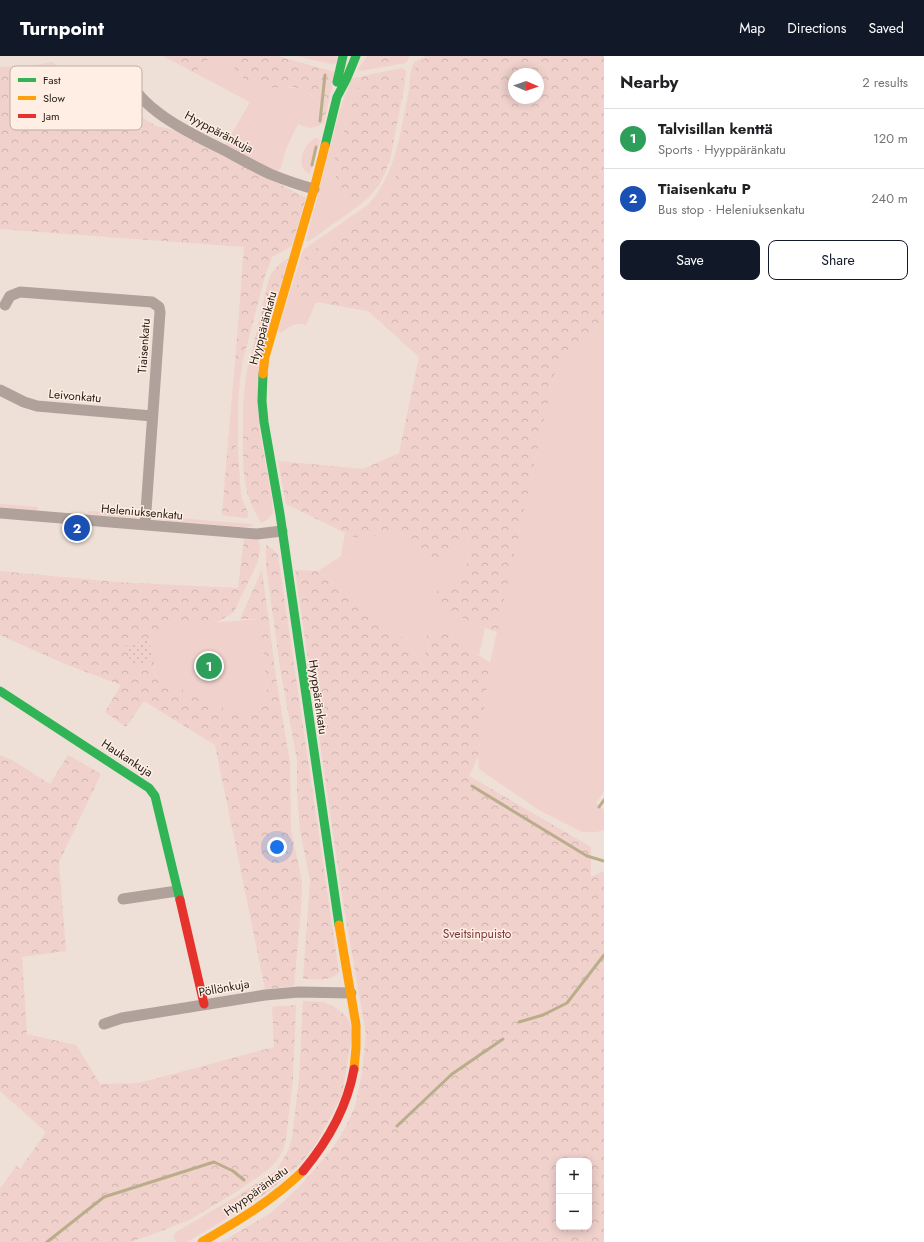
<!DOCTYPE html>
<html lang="en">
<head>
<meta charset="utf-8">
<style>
	body { margin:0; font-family:Jost,sans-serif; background:#f2f2f2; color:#202124 }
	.controls { position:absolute; right:12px; bottom:12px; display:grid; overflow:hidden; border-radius:8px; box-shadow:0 2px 10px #0003 }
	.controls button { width:36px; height:36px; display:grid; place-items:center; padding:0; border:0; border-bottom:1px solid #e0e0e0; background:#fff; color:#202124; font:20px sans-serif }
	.compass { position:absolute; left:508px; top:12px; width:36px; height:36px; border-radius:50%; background:#fff; box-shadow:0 2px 10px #0003; rotate:92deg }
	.you { position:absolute; left:277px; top:791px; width:14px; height:14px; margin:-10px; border:3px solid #fff; border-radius:50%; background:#1a73e8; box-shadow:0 0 0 6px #1a73e833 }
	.badge { display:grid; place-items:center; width:26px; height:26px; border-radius:50%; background:#111827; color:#fff; font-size:13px; font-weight:700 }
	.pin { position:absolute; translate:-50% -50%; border:2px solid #fff; box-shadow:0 1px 4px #0006 }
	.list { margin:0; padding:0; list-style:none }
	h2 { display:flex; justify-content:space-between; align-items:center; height:52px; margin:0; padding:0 16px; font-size:17px }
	h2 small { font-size:13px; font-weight:400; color:#757577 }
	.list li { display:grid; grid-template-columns:26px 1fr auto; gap:12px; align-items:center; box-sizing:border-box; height:60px; padding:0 16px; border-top:1px solid #e0e0e0 }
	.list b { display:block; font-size:15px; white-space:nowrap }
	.list p { margin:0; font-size:13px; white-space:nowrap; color:#757577 }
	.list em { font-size:13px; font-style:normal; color:#757577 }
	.actions { display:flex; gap:8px; padding:12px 16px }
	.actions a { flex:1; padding:9px 0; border:1px solid #111827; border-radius:8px; text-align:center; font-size:14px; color:#111827 }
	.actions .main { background:#111827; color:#fff }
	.map { position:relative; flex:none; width:604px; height:1186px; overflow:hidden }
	header { display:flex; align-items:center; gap:24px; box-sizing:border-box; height:56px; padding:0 20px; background:#111827; color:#fff }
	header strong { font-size:19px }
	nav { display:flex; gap:22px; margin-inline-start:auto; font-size:14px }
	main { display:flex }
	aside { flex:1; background:#fff }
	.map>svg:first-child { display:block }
	.grass { fill:#f0d1cc }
	.forest { fill:url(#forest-crowns); fill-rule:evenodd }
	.park { fill:url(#park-dots) }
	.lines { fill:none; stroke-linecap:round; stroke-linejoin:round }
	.stream { stroke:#baae8a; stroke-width:3 }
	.street { stroke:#b0a19b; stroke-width:11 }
	.fast { stroke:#30b455; stroke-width:9 }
	.slow { stroke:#ff9f0a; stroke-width:9 }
	.jam { stroke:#e5322d; stroke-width:9 }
	.labels { text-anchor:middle; stroke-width:3; stroke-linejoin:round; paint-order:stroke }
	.street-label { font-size:12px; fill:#241b14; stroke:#feeee3 }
	.park-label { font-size:12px; fill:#7a363a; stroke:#feeee3 }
	.key { fill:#feeee3; stroke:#bdafa5; stroke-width:1 }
	.key-label { font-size:11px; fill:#241b14 }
</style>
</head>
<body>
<header>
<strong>Turnpoint</strong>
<nav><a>Map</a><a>Directions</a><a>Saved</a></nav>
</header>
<main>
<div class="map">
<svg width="604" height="1186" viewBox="0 0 604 1186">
	<defs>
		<pattern id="forest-crowns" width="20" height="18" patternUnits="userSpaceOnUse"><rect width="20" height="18" fill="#f0d1cc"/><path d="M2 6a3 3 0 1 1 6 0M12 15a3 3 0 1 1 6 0" fill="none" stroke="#ceb3ae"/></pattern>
		<pattern id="park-dots" width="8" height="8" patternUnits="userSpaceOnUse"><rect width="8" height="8" fill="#f0d1cc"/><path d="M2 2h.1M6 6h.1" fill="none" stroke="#ceb3ae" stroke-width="1.8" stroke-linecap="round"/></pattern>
	</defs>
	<rect width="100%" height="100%" fill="#eee0d6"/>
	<path class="grass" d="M 209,0 L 237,0 L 233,4 L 263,32 C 286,31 303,28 319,47 L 318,70 L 310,72 L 298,68 L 285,95 L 282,109 L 279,114 L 270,114 L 224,91 L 250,46 L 193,16 L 205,10 Z
		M 296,0 L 338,0 L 336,7 L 331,8 Z
		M 367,0 L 373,0 L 370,4 L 405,2 L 405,0 L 410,0 L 406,7 L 360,15 L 358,13 Z
		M 426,0 L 431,0 L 422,4 L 396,120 L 386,143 L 373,156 L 359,161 L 353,172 L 306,198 L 297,238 L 316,246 L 306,269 C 293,266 291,270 281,277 L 278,275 L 303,194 L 369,148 C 397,116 401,73 409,33 C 410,25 410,16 413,8 L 414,6 Z
		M 402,12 L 406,15 L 405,27 L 402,21 L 377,17 Z
		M 360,21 L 357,34 L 351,42 L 352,52 L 344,71 L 344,92 L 335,101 L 332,113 L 353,154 L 309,185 L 306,185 L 340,53 L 352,22 Z
		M 315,82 L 318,82 L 320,85 L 310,118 C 294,111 303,89 315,82 Z
		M 604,266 L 604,735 L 596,747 L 604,754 L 604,774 L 596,776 L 582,776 L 539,754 L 479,713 L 478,701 L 490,607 L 554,319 Z
		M 251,299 L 260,301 L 259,370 L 243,370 C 243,346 244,322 251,299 Z
		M 243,304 C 237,334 238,365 238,395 L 229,374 L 235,307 Z
		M 272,444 L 273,457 L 267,464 L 261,467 L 253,452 Z
		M 0,448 L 38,451 L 37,455 L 0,451 Z
		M 88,455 L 139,459 L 136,462 L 88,458 Z
		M 165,461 L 251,468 L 255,470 L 244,471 L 165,465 Z
		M 466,473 L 470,503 L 453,528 L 470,567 L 485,572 L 479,599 L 447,577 L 427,579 L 425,613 L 406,584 L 318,515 L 341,500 L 345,477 L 356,482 L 403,477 Z
		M 260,563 L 267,635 L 250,665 L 155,621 L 154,604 L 148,584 L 169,568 L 185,569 Z
		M 234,1142 L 239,1155 L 187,1186 L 176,1186 L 173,1180 L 176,1176 Z"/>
	<path class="forest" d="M 163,0 L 209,0 L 209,1 L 205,10 L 193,16 Z
		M 237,0 L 277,0 L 335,16 L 324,67 L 318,70 L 319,47 L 312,39 L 294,31 L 263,32 L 236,18 L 233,4 Z
		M 373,0 L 405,0 L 405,2 L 373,9 L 370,3 Z
		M 431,0 L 604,0 L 604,266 L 554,319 L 497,576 L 470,567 L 429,539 L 453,528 L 470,503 L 466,473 L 433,514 L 403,477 L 356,482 L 286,448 L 278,405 L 363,413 L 399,397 L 419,301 L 368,255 L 316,246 L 297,238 L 296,232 L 306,198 L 353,172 L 359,161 L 373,156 L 386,143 L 396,120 L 413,17 C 417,7 421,4 431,0 ZM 514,18 L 538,18 L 538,42 L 514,42 Z
		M 52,6 L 156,70 L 174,74 L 221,97 L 306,142 L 292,190 L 272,201 L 265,220 L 243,304 L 235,307 L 244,191 L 0,173 L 0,11 L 36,9 Z
		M 377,17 L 402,21 L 405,27 L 390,104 L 384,119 L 379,129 L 368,142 L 353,154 L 332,113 L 335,101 L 344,92 L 344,71 L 352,52 L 351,42 L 357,34 L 360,21 Z
		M 288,203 L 260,301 L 251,299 L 269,222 C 274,213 279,207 288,203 Z
		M 243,370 L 259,370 L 272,444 L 253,452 C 241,427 243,398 243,370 Z
		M 229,374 L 238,395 L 241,440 L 248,457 L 248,461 L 244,462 L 222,459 Z
		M 244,483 L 258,484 L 260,491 L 258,505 L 234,556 L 214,568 L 185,569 L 169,568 L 148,584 L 126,589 L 132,611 L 154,604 L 155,621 L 250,664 L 267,635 L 260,563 L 240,563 L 262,514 L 277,628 L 290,707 L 291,773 L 302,826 L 301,853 L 294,930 L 265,933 L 215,689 L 144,645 L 126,671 L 105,656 L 121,629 L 65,608 L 0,579 L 0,515 L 116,526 L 238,532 Z
		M 266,489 L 274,494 L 278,499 L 339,916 C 332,926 314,923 303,923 L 310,824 L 300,775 L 297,737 L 297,704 L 281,618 L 266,510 Z
		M 295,514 L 318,515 L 406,584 L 424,612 L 427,579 L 447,577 L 490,607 L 478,701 L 469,720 L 591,791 L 591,821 L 604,815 L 604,1186 L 221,1186 L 271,1157 L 299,1131 L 332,1093 L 344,1074 L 355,1051 L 362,1017 L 366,978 L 343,846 ZM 559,1105 L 589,1105 L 589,1171 L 559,1171 Z
		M 0,699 L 12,704 L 50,728 L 68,699 L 101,718 L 59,806 L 66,895 L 22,901 L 27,978 L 76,989 L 100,1028 L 139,1027 L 274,991 L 272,951 L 296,949 L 293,1023 L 286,1083 L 283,1094 L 278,1103 L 269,1113 L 233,1138 L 189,1164 L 156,1177 L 130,1186 L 0,1186 L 0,1133 L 16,1110 L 20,1113 L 46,1076 L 0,1035 Z
		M 303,945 L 324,946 L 336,952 L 346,960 L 350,967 L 352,979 L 342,1039 L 316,1088 L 301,1107 L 269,1135 L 239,1155 L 234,1142 L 277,1114 L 289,1093 L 292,1082 L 299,1023 Z"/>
	<path class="park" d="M 148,584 L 154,604 L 132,611 L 126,589 Z"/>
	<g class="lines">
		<path class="stream" d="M 320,65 L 325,19
			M 312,109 L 316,91
			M 472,730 L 587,800 L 604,805
			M 599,751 L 604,744
			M 519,966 L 543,959 L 567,947 L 604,899
			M 397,1070 L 452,1018 L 503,983
			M 47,1186 L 104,1141 L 214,1106 L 233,1115 L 244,1124"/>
		<path class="street" d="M 128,20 C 139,54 194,79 224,94 C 239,102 255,111 270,118 C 285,124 299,129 314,133
			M 5,249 L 10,240 L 20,236 L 152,246 L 159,251 L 160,256 L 145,469
			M 0,334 L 24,346 L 37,350 L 152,360
			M 0,457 L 257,478 L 282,475
			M 123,843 L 177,835
			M 104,968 L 122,962 L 265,939 L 299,936 L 351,937"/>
		<path class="fast" d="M 337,26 L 343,0
			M 325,90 L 337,41 L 346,24 L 356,0
			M 263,318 L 262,345 L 264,366 L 280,458 L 339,869
			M 0,635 L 149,732 L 155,740 L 180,844"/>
		<path class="slow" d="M 263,318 L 265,301 L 314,133 L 325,90
			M 339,869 L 356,969 L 356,992 L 354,1013
			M 202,1186 C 238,1165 273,1144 303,1115"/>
		<path class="jam" d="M 180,844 L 204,948
			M 303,1115 C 328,1085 347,1052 354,1013"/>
	</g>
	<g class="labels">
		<g class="street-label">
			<text transform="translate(219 76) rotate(28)" y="4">Hyyppäränkuja</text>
			<text transform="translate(263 272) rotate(-75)" y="4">Hyyppäränkatu</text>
			<text transform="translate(144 290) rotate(-86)" y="4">Tiaisenkatu</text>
			<text transform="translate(75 340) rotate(5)" y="4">Leivonkatu</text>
			<text transform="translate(142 456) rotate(5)" y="4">Heleniuksenkatu</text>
			<text transform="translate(318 641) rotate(82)" y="4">Hyyppäränkatu</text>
			<text transform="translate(127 702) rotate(33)" y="4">Haukankuja</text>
			<text transform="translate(224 932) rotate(-10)" y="4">Pöllönkuja</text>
			<text transform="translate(256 1135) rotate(-36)" y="4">Hyyppäränkatu</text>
		</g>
		<g class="park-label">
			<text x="477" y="882">Sveitsinpuisto</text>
		</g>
	</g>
	<rect x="10" y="10" width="132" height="64" rx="6" class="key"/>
	<rect x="18" y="22" width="18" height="4" fill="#30b455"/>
	<rect x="18" y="40" width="18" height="4" fill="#ff9f0a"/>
	<rect x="18" y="58" width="18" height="4" fill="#e5322d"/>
	<g class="key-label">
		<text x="43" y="28">Fast</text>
		<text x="43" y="46">Slow</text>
		<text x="43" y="64">Jam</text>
	</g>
</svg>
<div class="controls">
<button>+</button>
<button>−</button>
</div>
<svg class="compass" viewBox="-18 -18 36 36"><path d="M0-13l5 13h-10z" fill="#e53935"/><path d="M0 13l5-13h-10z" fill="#757577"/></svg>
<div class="you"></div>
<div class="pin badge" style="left:209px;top:610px;background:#2e9e5b">1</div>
<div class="pin badge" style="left:77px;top:472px;background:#1a4fb4">2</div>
</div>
<aside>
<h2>Nearby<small>2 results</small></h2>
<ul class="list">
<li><span class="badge" style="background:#2e9e5b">1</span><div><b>Talvisillan kenttä</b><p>Sports · Hyyppäränkatu</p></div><em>120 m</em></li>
<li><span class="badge" style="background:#1a4fb4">2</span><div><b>Tiaisenkatu P</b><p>Bus stop · Heleniuksenkatu</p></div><em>240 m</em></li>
</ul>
<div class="actions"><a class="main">Save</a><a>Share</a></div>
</aside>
</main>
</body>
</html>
